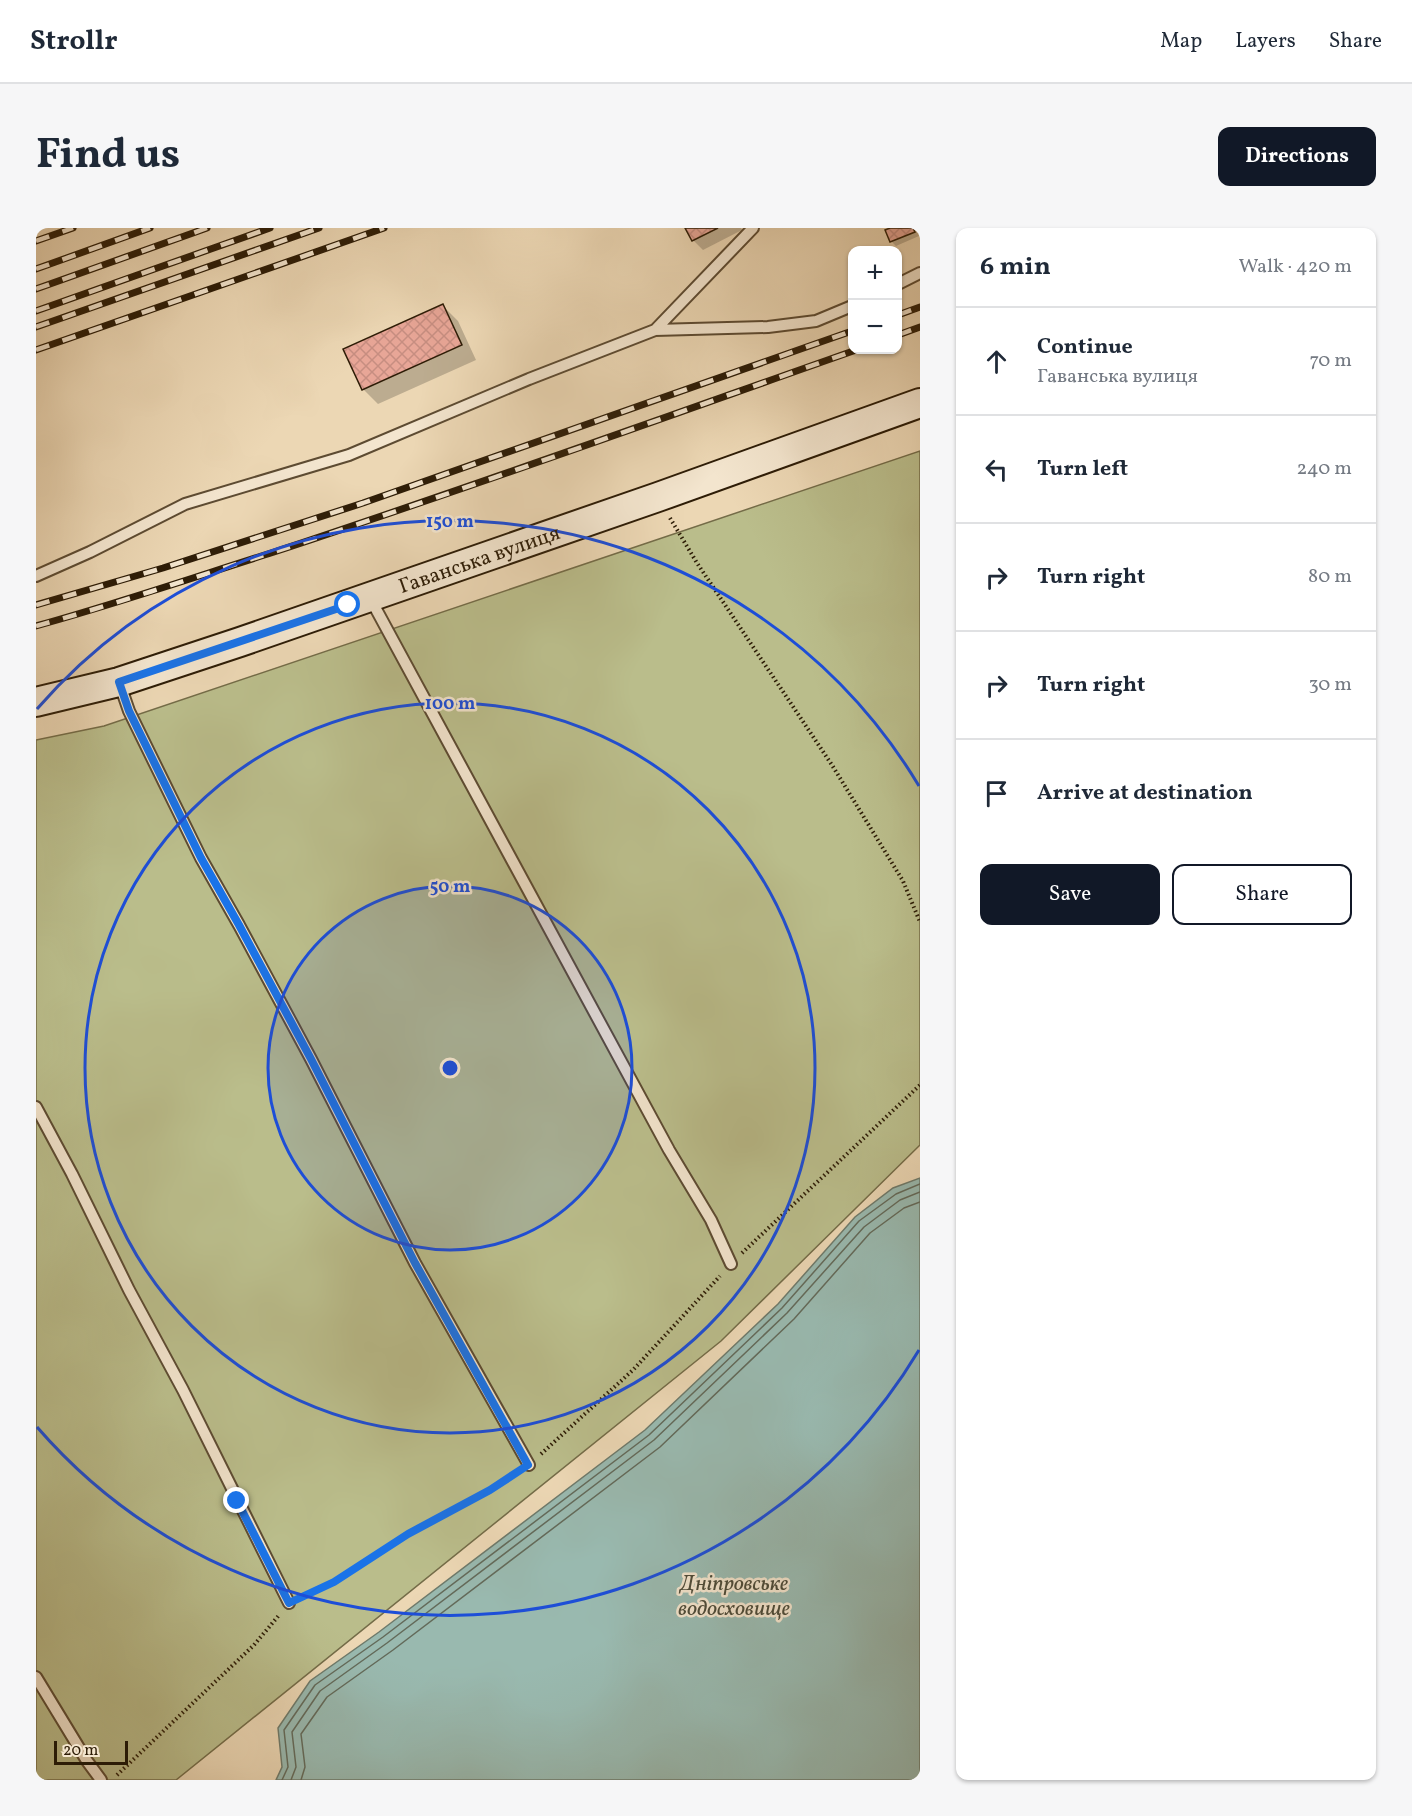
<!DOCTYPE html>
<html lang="en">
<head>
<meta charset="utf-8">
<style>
	body { margin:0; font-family:Vollkorn,serif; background:#f6f6f7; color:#1f2937 }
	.controls { position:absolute; right:18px; top:18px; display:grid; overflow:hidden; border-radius:12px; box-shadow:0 2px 4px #0004 }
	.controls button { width:54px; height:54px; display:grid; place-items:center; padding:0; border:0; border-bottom:2px solid #e0e1e3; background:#fff; color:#1f2937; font:30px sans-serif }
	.scale { position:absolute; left:18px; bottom:15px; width:74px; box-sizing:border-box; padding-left:6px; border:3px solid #2d1c06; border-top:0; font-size:16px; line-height:21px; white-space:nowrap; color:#2d1c06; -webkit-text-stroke:4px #f3e5ce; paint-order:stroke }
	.stop { position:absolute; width:18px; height:18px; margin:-14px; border:4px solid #1a73e8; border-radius:50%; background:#fff }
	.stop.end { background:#1a73e8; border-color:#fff; box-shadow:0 2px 6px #0008 }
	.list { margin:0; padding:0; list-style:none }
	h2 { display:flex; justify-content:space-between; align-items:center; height:78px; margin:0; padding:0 24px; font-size:26px }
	h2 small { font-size:20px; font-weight:400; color:#747a83 }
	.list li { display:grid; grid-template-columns:39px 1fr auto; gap:18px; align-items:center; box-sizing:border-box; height:108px; padding:0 24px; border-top:2px solid #e0e1e3 }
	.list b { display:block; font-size:22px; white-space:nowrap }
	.list p { margin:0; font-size:20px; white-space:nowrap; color:#747a83 }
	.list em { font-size:20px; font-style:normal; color:#747a83 }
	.actions { display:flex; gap:12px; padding:18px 24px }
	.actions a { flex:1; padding:14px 0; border:2px solid #111827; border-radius:12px; text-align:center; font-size:21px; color:#111827 }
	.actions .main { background:#111827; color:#fff }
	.icon { flex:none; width:33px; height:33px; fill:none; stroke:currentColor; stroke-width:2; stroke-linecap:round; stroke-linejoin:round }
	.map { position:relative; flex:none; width:884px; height:1552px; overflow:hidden; border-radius:12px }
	header { display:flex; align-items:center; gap:36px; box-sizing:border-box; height:84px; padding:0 30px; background:#fff; border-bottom:2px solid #e0e1e3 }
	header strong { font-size:28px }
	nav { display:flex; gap:33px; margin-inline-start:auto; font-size:21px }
	.intro { display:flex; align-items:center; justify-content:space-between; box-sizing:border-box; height:144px; padding:0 36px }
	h1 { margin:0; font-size:42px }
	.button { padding:15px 27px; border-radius:12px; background:#111827; color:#fff; font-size:21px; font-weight:700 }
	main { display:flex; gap:36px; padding:0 36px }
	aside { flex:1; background:#fff; border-radius:12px; box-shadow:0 2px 4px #0004 }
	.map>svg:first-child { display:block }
	.green { fill:#babd8b; stroke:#746c48; stroke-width:1.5 }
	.water { fill:#99b9af; stroke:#6e7a6b; stroke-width:1.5 }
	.shadow { fill:#0003 }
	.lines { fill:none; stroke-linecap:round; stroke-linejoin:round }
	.shore { stroke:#636a5a; stroke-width:1.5 }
	.building { fill:url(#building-cross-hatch); stroke:#2d1c06; stroke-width:1.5 }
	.lane-casing { stroke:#5d4b32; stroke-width:14 }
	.secondary-casing { stroke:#2d1c06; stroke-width:32 }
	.path { stroke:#2d1c06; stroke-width:4; stroke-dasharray:1.5 3; stroke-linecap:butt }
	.lane { stroke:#f3e5ce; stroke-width:10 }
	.secondary { stroke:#f3e5ce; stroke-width:28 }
	.rail-casing { stroke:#2d1c06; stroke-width:7 }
	.rail { stroke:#f3e5ce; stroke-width:4.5; stroke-dasharray:14; stroke-linecap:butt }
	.route { stroke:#1a73e8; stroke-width:8 }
	.ring { fill:none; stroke:#1d4ed8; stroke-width:3 }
	.labels { text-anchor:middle; stroke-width:5; stroke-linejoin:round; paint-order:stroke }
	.street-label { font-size:21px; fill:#2d1c06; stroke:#f3e5ce }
	.water-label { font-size:22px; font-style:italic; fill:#4d4b39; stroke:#f3e5ce }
	.centre { fill:#1d4ed8; stroke:#f3e5ce; stroke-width:3 }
	.ring-label { font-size:18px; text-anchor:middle; font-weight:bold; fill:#1d4ed8; stroke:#f3e5ce; stroke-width:5; stroke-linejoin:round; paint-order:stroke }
</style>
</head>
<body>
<header>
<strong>Strollr</strong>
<nav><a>Map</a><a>Layers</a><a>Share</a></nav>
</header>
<div class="intro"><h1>Find us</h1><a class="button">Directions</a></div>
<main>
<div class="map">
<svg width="884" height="1552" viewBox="0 0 884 1552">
	<defs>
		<pattern id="building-cross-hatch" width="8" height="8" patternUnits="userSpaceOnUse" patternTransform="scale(1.5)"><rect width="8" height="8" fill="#e8a697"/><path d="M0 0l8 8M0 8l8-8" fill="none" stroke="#c78e81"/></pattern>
	</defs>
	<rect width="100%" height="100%" fill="#ecd7b4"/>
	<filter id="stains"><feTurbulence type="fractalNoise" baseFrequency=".00333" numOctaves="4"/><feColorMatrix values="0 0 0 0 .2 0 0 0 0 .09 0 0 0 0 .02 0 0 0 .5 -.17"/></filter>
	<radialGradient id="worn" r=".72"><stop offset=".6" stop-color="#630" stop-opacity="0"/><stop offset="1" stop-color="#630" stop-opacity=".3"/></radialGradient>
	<path class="green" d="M 884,223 L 884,917 L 685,1113 L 140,1552 L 0,1552 L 0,512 L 68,498 Z"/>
	<path class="water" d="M 884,950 L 884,1552 L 240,1552 L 246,1539 L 242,1500 L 274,1453 L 343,1404 L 609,1202 L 742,1076 L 819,989 L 857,960 Z"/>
	<path class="shadow" d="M 650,0 L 705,0 L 706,2 L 667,22 L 657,12 Z
		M 858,0 L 879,0 L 883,8 L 860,18 L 855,13 Z
		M 407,78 L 422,93 L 440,132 L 342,176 L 327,161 Z"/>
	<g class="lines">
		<path class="shore" d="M 246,1552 L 252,1539 L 248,1502 L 279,1457 L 347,1409 L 613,1207 L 746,1080 L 823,993 L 860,966 L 884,956
			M 255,1552 L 260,1539 L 256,1504 L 284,1463 L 351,1415 L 618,1212 L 751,1085 L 828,999 L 864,972 L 884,964
			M 265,1552 L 269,1539 L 265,1506 L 291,1469 L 357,1422 L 624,1219 L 758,1091 L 834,1005 L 868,980 L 884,974"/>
	</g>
	<path class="building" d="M 649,0 L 682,0 L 656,13 Z
		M 854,0 L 877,0 L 879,4 L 854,14 L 849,2 Z
		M 407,76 L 426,117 L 326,162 L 307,121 Z"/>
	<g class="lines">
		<defs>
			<path id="lane" d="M 862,56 L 884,45
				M 619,102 L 717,0
				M 0,348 L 54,324 L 149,276 L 313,227 L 493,151 L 619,102 L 732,99 L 780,93 L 816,78
				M 334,370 L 633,922 L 675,992 L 695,1036
				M 83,454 L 93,483 L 165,630 L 203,697 L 275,831 L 379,1035 L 493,1237
				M 0,879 L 36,946 L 93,1062 L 147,1162 L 253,1375
				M 0,1449 L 51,1533 L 65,1552"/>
			<g id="secondary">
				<path id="s1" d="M 0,474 L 83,454 L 204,414 L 622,269 L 884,175"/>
			</g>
		</defs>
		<use href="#lane" class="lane-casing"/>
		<use href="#secondary" class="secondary-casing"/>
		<path class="path" d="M 634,290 L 661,335 L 796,537 L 867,653 L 884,694
			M 706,1025 L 884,857
			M 505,1226 L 597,1142 L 684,1048
			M 268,1368 L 298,1354 L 372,1306 L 454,1262 L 480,1245
			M 81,1547 L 218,1417 L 244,1386"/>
		<use href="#lane" class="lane"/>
		<use href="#secondary" class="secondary"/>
		<defs>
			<path id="rail" d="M 0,13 L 37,0
				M 0,41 L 114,0
				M 0,61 L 171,0
				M 0,83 L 234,0
				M 862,87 L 884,79
				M 0,99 L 283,0
				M 862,107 L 884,99
				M 0,122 L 348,0
				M 0,377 L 127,340 L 327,275 L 816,103
				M 0,398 C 80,376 159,349 238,324 C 433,260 627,190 820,122"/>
		</defs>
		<use href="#rail" class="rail-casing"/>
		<use href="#rail" class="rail"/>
	</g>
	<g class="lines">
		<path class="route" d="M 201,1273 L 253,1375 L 298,1354 L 372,1306 L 454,1262 L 492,1237 L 379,1035 L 275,831 L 203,697 L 165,630 L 93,483 L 83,454 L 312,377"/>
	</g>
	<circle cx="414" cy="840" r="182" fill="#1d4ed8" fill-opacity=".12"/>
	<g class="ring">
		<circle cx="414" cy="840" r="182"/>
		<circle cx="414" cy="840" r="365"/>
		<path d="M883 1122A547 547 0 0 1 1 1199M1 481A547 547 0 0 1 883 558"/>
	</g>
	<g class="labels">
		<g class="street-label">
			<text dy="7" stroke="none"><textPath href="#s1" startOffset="466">Гаванська вулиця</textPath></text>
		</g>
		<g class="water-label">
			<text x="698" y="1362">Дніпровське<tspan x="698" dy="25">водосховище</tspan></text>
		</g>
	</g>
	<circle cx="414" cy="840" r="9" class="centre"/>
	<g class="ring-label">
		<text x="414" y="299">150 m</text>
		<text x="414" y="481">100 m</text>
		<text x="414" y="664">50 m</text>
	</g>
	<rect width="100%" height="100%" filter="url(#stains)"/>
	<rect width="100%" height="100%" fill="url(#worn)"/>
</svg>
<div class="controls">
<button>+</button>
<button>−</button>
</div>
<div class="scale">20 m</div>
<div class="stop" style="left:312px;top:377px"></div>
<div class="stop end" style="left:201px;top:1273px"></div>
</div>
<aside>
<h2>6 min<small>Walk · 420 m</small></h2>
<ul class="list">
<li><svg class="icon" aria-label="ahead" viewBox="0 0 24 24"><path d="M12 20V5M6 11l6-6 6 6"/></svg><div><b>Continue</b><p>Гаванська вулиця</p></div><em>70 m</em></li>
<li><svg class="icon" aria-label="left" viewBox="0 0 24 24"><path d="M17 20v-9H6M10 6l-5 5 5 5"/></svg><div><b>Turn left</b></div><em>240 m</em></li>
<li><svg class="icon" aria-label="right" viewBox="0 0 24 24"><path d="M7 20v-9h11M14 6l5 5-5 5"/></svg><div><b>Turn right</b></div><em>80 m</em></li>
<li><svg class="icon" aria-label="right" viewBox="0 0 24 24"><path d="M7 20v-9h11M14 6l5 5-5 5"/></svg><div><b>Turn right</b></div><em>30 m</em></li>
<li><svg class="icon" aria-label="arrive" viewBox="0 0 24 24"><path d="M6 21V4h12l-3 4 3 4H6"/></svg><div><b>Arrive at destination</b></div></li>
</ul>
<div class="actions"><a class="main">Save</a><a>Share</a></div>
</aside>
</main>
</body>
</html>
